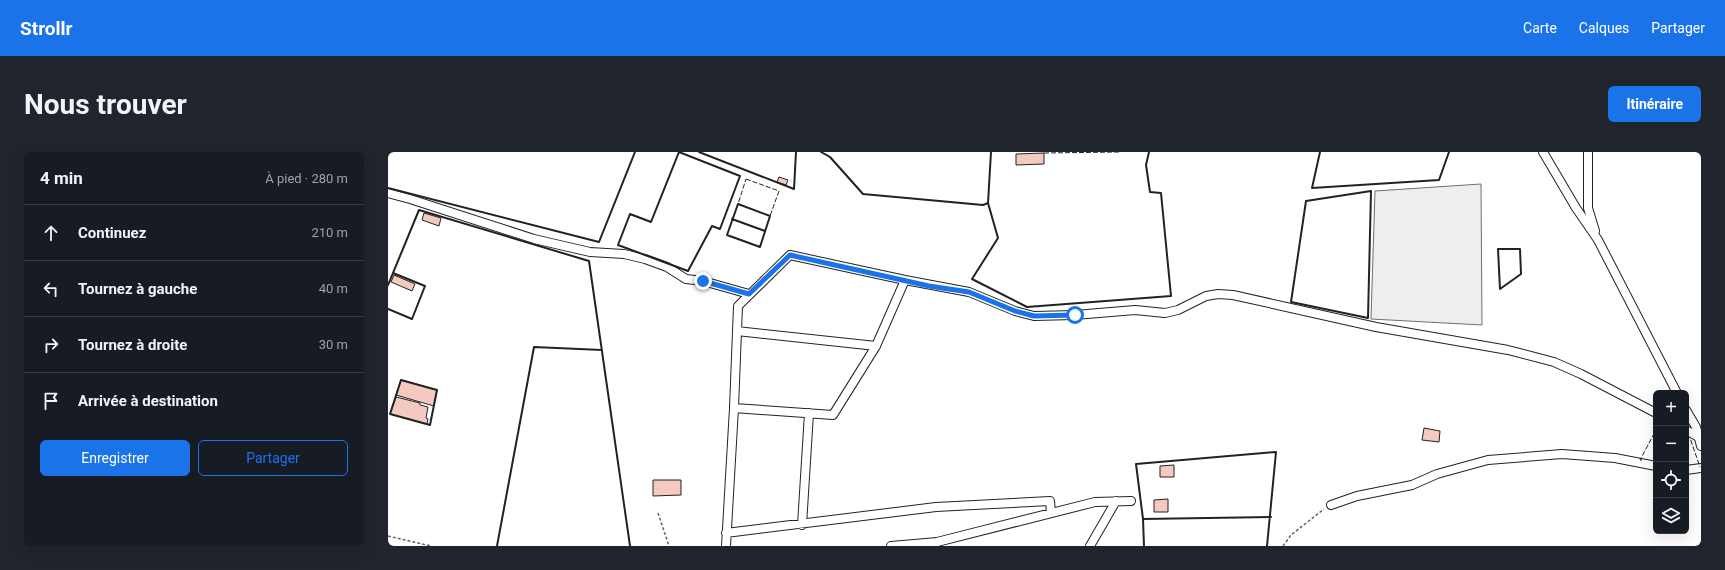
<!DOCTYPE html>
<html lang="fr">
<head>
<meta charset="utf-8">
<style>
	body { margin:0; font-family:Roboto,sans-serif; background:#20242c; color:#f1f3f6 }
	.controls { position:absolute; right:12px; bottom:12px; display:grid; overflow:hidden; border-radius:6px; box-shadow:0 4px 16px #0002 }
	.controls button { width:36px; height:36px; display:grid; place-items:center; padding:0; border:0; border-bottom:1px solid #363941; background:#171b24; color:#f1f3f6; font:20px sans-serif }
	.stop { position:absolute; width:12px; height:12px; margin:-9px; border:3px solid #1a73e8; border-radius:50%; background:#fff }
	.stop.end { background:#1a73e8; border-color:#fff; box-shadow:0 1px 4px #0008 }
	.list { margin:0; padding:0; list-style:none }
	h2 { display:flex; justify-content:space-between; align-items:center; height:52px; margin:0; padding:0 16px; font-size:17px }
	h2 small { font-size:13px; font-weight:400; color:#9ea1a6 }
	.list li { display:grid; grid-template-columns:26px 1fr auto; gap:12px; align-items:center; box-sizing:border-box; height:56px; padding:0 16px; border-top:1px solid #363941 }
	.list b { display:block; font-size:15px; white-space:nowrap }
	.list em { font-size:13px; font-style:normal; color:#9ea1a6 }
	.actions { display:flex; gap:8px; padding:12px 16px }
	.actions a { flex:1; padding:9px 0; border:1px solid #1a73e8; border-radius:6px; text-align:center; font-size:14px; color:#1a73e8 }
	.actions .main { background:#1a73e8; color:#fff }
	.icon { flex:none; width:22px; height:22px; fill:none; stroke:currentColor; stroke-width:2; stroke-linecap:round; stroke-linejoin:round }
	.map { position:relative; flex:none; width:1313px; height:394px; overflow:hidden; border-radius:6px }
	header { display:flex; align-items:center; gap:24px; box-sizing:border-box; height:56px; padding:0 20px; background:#1a73e8; color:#fff }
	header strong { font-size:19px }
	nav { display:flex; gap:22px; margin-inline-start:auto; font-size:14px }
	.intro { display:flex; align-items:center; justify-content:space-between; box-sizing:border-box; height:96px; padding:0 24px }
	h1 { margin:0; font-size:28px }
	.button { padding:10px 18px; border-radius:6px; background:#1a73e8; color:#fff; font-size:14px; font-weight:700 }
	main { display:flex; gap:24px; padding:0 24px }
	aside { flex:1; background:#171b24; border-radius:6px; box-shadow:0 4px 16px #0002 }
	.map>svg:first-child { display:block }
	.green { fill:#eee; stroke:#6f6f6f }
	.building { fill:#f3c9c0; stroke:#222 }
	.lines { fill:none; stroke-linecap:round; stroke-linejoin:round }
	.street-casing { stroke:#222; stroke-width:10 }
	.path { stroke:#646464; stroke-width:1.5; stroke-dasharray:3 2; stroke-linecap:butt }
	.street { stroke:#fff; stroke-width:8 }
	.fence { stroke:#222; stroke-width:1; stroke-dasharray:5 2; stroke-linecap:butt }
	.wall { stroke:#222; stroke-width:2 }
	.route { stroke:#1a73e8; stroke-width:5 }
</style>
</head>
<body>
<header>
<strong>Strollr</strong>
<nav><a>Carte</a><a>Calques</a><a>Partager</a></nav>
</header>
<div class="intro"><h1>Nous trouver</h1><a class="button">Itinéraire</a></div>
<main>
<aside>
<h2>4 min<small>À pied · 280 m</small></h2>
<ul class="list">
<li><svg class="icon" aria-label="ahead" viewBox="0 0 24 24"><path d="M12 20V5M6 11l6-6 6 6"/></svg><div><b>Continuez</b></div><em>210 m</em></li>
<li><svg class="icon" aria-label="left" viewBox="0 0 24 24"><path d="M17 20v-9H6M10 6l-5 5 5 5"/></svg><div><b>Tournez à gauche</b></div><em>40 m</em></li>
<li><svg class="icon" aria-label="right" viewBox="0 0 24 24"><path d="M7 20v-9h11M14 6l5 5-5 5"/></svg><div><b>Tournez à droite</b></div><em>30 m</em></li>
<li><svg class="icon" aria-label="arrive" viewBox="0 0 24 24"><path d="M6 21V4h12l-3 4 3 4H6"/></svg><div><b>Arrivée à destination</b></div></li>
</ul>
<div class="actions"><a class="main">Enregistrer</a><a>Partager</a></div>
</aside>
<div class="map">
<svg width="1313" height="394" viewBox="0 0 1313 394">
	<rect width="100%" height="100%" fill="#fff"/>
	<path class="green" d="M 1093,32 L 1094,173 L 983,167 L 987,39 Z"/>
	<path class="building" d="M 656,1 L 656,12 L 628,13 L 628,2 Z
		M 391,25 L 400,28 L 398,33 L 389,30 Z
		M 36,61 L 53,66 L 51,74 L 34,68 Z
		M 6,123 L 27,132 L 24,139 L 3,130 Z
		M 13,228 L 49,238 L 46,254 L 8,243 Z
		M 8,245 L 32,251 L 32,253 L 40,255 L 38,266 L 40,267 L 39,272 L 2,262 Z
		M 1036,276 L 1052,279 L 1051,290 L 1034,288 Z
		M 786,313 L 786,325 L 772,325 L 772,314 Z
		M 265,328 L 293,328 L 293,343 L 265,344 Z
		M 780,347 L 780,360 L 766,360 L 766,348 Z"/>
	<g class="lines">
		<defs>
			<path id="street" d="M 1155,0 L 1188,56 L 1210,88 L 1289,241
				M 1200,0 L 1200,56 L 1207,79
				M 0,41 L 22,47 L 146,87 L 202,100 L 236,102 L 257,107 L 279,115 L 298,127 L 315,129 L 361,142
				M 517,128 L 581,140 L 627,159 L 646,164 L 687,163 L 747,158 L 777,161 L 790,158 L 818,144 L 830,142 L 845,143 L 988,175 L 1120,198 L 1166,210 L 1193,222 L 1268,261
				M 349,179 L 488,194
				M 1298,258 L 1308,275 L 1313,294
				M 1298,278 L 1312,286
				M 1298,318 L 1313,316
				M 943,353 L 969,344 L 1024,333 L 1049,322 L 1100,308 L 1174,302 L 1227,306 L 1268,314
				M 414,373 L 421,261
				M 338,381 L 548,355 L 662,349 L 663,361
				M 338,394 L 346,256 L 350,154 L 402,103 L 517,128 L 488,194 L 445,263 L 346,256
				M 503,394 L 549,390 L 707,350 L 743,349
				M 702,394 L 728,349"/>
		</defs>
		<use href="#street" class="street-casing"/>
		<path class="path" d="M 270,361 L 281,394
			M 0,384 L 43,394
			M 895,394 L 903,383 L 936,357"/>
		<use href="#street" class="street"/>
		<path class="fence" d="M 656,1 L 731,0
			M 358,27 L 391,39 L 382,64 L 350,52 Z
			M 1298,283 L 1302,286 L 1312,315
			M 1254,308 L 1252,308 L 1268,278"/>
		<path class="wall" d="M 291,0 L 352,24 L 332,77 L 324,74 L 300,119 L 230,93 L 242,62 L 263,70 Z
			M 311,0 L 406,37 L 408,0
			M 433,0 L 442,5 L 475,42 L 595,53 L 600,51
			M 603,0 L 600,51 L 610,86 L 584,127 L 639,155 L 783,144 L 773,41 L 762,40 L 758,13 L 761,0
			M 932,0 L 924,36 L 1051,28 L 1061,0
			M 0,36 L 211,90 L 247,0
			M 983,39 L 980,166 L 903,150 L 918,49 Z
			M 350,52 L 382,64 L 372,95 L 339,83 Z
			M 344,67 L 377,79
			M 1110,97 L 1132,97 L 1133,122 L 1112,137 Z
			M 0,133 L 31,58 L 201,109 L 242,394
			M 0,157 L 24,167 L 37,134 L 5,121
			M 13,228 L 49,238 L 42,273 L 2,262 Z
			M 755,367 L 756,394
			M 109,394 L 146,195 L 214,198
			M 879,394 L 888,300 L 748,312 L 755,367 L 883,365"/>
	</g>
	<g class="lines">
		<path class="route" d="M 315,129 L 361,142 L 402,103 L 541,134 L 581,140 L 627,159 L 646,164 L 687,163"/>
	</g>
</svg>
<div class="controls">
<button>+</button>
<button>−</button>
<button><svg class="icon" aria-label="locate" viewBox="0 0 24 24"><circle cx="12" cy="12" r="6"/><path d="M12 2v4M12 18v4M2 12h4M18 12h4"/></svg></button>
<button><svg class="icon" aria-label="layers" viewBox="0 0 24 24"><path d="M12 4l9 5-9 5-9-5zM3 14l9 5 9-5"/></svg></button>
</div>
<div class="stop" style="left:687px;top:163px"></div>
<div class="stop end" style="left:315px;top:129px"></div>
</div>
</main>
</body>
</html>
